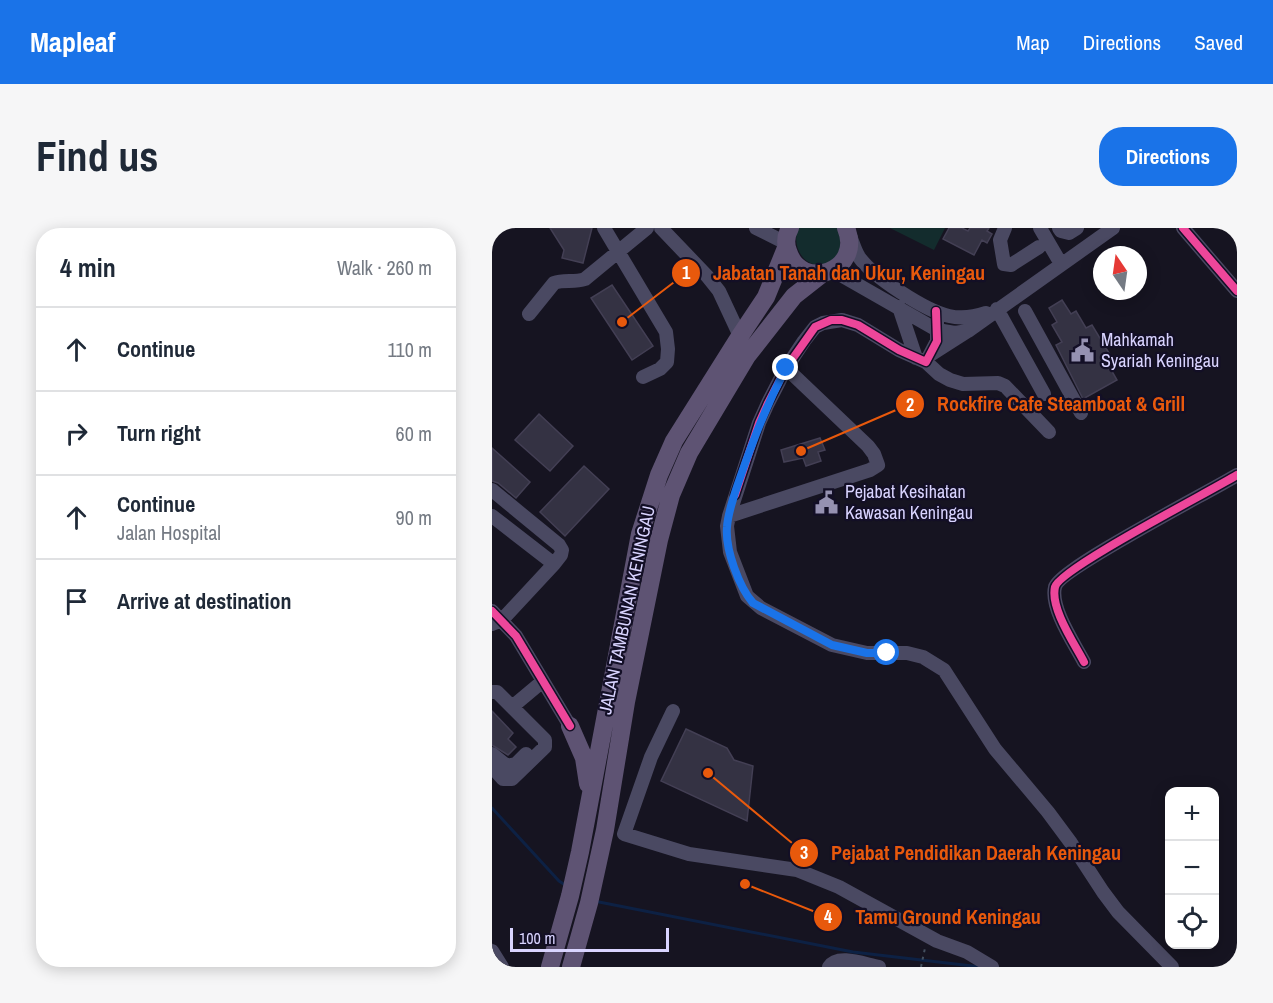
<!DOCTYPE html>
<html lang="en">
<head>
<meta charset="utf-8">
<style>
	body { margin:0; font-family:"Archivo Narrow",sans-serif; background:#f6f6f7; color:#1f2937 }
	.controls { position:absolute; right:18px; bottom:18px; display:grid; overflow:hidden; border-radius:12px; box-shadow:0 3px 15px #0003 }
	.controls button { width:54px; height:54px; display:grid; place-items:center; padding:0; border:0; border-bottom:2px solid #e0e1e3; background:#fff; color:#1f2937; font:30px sans-serif }
	.compass { position:absolute; left:601px; top:18px; width:54px; height:54px; border-radius:50%; background:#fff; box-shadow:0 3px 15px #0003; rotate:347deg }
	.scale { position:absolute; left:18px; bottom:15px; width:159px; box-sizing:border-box; padding-left:6px; border:3px solid #d9d4ff; border-top:0; font-size:16px; line-height:21px; white-space:nowrap; color:#d9d4ff; -webkit-text-stroke:4px #130f26; paint-order:stroke }
	.stop { position:absolute; width:18px; height:18px; margin:-14px; border:4px solid #1a73e8; border-radius:50%; background:#fff }
	.stop.end { background:#1a73e8; border-color:#fff; box-shadow:0 2px 6px #0008 }
	.list { margin:0; padding:0; list-style:none }
	h2 { display:flex; justify-content:space-between; align-items:center; height:78px; margin:0; padding:0 24px; font-size:26px }
	h2 small { font-size:20px; font-weight:400; color:#747a83 }
	.list li { display:grid; grid-template-columns:39px 1fr auto; gap:18px; align-items:center; box-sizing:border-box; height:84px; padding:0 24px; border-top:2px solid #e0e1e3 }
	.list b { display:block; font-size:22px; white-space:nowrap }
	.list p { margin:0; font-size:20px; white-space:nowrap; color:#747a83 }
	.list em { font-size:20px; font-style:normal; color:#747a83 }
	.icon { flex:none; width:33px; height:33px; fill:none; stroke:currentColor; stroke-width:2; stroke-linecap:round; stroke-linejoin:round }
	.map { position:relative; flex:none; width:745px; height:739px; overflow:hidden; border-radius:24px }
	header { display:flex; align-items:center; gap:36px; box-sizing:border-box; height:84px; padding:0 30px; background:#1a73e8; color:#fff }
	header strong { font-size:28px }
	nav { display:flex; gap:33px; margin-inline-start:auto; font-size:21px }
	.intro { display:flex; align-items:center; justify-content:space-between; box-sizing:border-box; height:144px; padding:0 36px }
	h1 { margin:0; font-size:42px }
	.button { padding:15px 27px; border-radius:24px; background:#1a73e8; color:#fff; font-size:21px; font-weight:700 }
	main { display:flex; gap:36px; padding:0 36px }
	aside { flex:1; background:#fff; border-radius:24px; box-shadow:0 3px 15px #0003 }
	.map>svg:first-child { display:block }
	.green { fill:#132c2d }
	.lines { fill:none; stroke-linecap:round; stroke-linejoin:round }
	.stream { stroke:#0d2144; stroke-width:3 }
	.building { fill:#343243; stroke:#433f54; stroke-width:1.5 }
	.path { stroke:#44505f; stroke-width:2; stroke-dasharray:3 4.5; stroke-linecap:butt }
	.minor { stroke:#4a4962; stroke-width:14 }
	.major { stroke:#5e5373; stroke-width:18 }
	.cycleway-casing { stroke:#130f26; stroke-width:11 }
	.cycleway { stroke:#ed469a; stroke-width:8 }
	.route { stroke:#1a73e8; stroke-width:8 }
	.labels { text-anchor:middle; stroke-width:4.5; stroke-linejoin:round; paint-order:stroke }
	.poi-label { font-size:18px; fill:#d9d4ff; stroke:#130f26; text-anchor:start }
	.street-label { font-size:18px; fill:#d9d4ff; stroke:#130f26 }
	.leader { fill:none; stroke:#e8590c; stroke-width:2 }
	.callout-dot { fill:#e8590c; stroke:#130f26; stroke-width:2 }
	.mark-label { font-size:18px; text-anchor:middle; font-weight:bold; fill:#fff }
	.callout-label { font-size:20px; text-anchor:middle; font-weight:bold; fill:#e8590c; stroke:#130f26; stroke-width:4.5; stroke-linejoin:round; paint-order:stroke }
</style>
</head>
<body>
<header>
<strong>Mapleaf</strong>
<nav><a>Map</a><a>Directions</a><a>Saved</a></nav>
</header>
<div class="intro"><h1>Find us</h1><a class="button">Directions</a></div>
<main>
<aside>
<h2>4 min<small>Walk · 260 m</small></h2>
<ul class="list">
<li><svg class="icon" aria-label="ahead" viewBox="0 0 24 24"><path d="M12 20V5M6 11l6-6 6 6"/></svg><div><b>Continue</b></div><em>110 m</em></li>
<li><svg class="icon" aria-label="right" viewBox="0 0 24 24"><path d="M7 20v-9h11M14 6l5 5-5 5"/></svg><div><b>Turn right</b></div><em>60 m</em></li>
<li><svg class="icon" aria-label="ahead" viewBox="0 0 24 24"><path d="M12 20V5M6 11l6-6 6 6"/></svg><div><b>Continue</b><p>Jalan Hospital</p></div><em>90 m</em></li>
<li><svg class="icon" aria-label="arrive" viewBox="0 0 24 24"><path d="M6 21V4h12l-3 4 3 4H6"/></svg><div><b>Arrive at destination</b></div></li>
</ul>
</aside>
<div class="map">
<svg width="745" height="739" viewBox="0 0 745 739">
	<rect width="100%" height="100%" fill="#161421"/>
	<path class="green" d="M 307,0 L 348,0 L 348,24 C 345,27 341,32 337,34 C 315,46 297,18 307,0 Z
		M 398,0 L 453,0 L 442,22 Z"/>
	<g class="lines">
		<path class="stream" d="M 0,580 L 67,653 L 73,657
			M 102,673 L 361,724 L 489,739"/>
	</g>
	<path class="building" d="M 58,0 L 100,0 L 91,35 L 70,30 L 72,22 Z
		M 457,0 L 470,0 L 476,3 L 478,0 L 497,0 L 495,3 L 500,6 L 495,15 L 490,12 L 482,27 L 451,11 Z
		M 120,57 L 161,118 L 140,132 L 99,70 Z
		M 570,72 L 579,86 L 584,83 L 594,100 L 600,97 L 620,130 L 614,133 L 625,152 L 591,171 L 564,117 L 570,114 L 560,97 L 565,94 L 557,80 Z
		M 47,186 L 81,218 L 58,243 L 23,212 Z
		M 328,210 L 333,222 L 326,224 L 329,233 L 314,238 L 311,230 L 292,234 L 289,222 Z
		M 0,220 L 38,254 L 24,270 L 6,255 L 0,253 Z
		M 92,238 L 117,261 L 73,308 L 48,284 Z
		M 0,483 L 21,505 L 16,511 L 24,519 L 16,527 L 0,517 Z
		M 194,501 L 235,520 L 242,532 L 261,538 L 255,593 L 169,553 Z"/>
	<g class="lines">
		<path class="path" d="M 429,739 L 433,720"/>
		<path class="minor" d="M 112,0 L 174,104 L 176,121 L 175,134 L 168,141 L 151,149
			M 169,0 L 215,48 L 227,63 L 248,108
			M 264,0 L 294,15
			M 513,0 L 508,12 L 512,36 L 519,37 L 547,19
			M 548,0 L 569,36
			M 567,0 L 569,3 L 577,5 L 585,0
			M 691,0 L 745,63
			M 358,8 C 361,15 363,23 367,29 C 381,49 434,83 457,88 C 470,91 482,89 494,85
			M 340,42 L 445,102 L 463,105 L 476,103 L 621,0
			M 407,79 L 424,130
			M 505,81 L 552,166
			M 533,83 L 589,185
			M 37,86 L 62,55 C 72,51 82,55 93,51 L 155,0
			M 438,127 L 474,104
			M 434,134 L 445,113 L 445,94
			M 557,204 L 513,158 L 506,155 L 471,156 L 458,152 L 447,146 L 434,134 L 407,122 L 366,97 L 350,92 L 331,95 L 323,99 L 312,113 L 294,140 L 276,175 L 267,195 L 237,288 L 235,298 L 238,324 L 255,368 L 269,380 L 340,417 L 375,425 L 415,425 L 431,429 L 452,442 L 503,521 L 556,584 L 579,615 L 611,664 L 626,684 L 680,739
			M 0,262 L 67,317 L 70,322 L 69,327 L 62,336
			M 0,288 L 62,336 L 10,392 L 0,396
			M 237,288 L 378,242 L 386,237 L 382,226 L 376,218 L 294,140
			M 0,383 L 24,408 L 78,498
			M 592,434 C 582,415 558,380 563,359 C 567,341 719,263 745,247
			M 0,464 L 5,464 L 53,512 L 53,519 L 20,551 L 11,551 L 0,539
			M 20,479 L 51,453
			M 181,483 L 159,529 L 132,606 L 197,626 L 305,642 L 347,659 L 445,713 L 475,724 L 500,739
			M 0,526 L 15,538 L 24,536 L 34,526
			M 0,723 L 10,739
			M 337,739 C 346,725 374,737 387,739"/>
		<path class="major" d="M 298,0 C 294,7 293,15 296,23 C 309,65 372,43 354,0
			M 78,498 L 92,530 L 96,556
			M 58,739 L 78,668 L 88,624 L 148,306 L 167,247 L 182,213 L 248,108 L 274,69 L 294,20
			M 79,739 L 97,675 L 113,602 L 134,474 L 167,312 L 179,267 L 197,225 L 255,128 L 302,68 L 330,46"/>
		<defs>
			<path id="cycleway" d="M 691,0 L 745,63
				M 243,267 L 267,195 L 276,175 L 294,140 L 323,99 L 339,92 L 350,92 L 366,97 L 407,122 L 434,134 L 445,113 L 444,83
				M 0,383 L 24,408 L 78,498
				M 592,434 C 582,415 558,380 563,359 C 567,341 719,263 745,247"/>
		</defs>
		<use href="#cycleway" class="cycleway-casing"/>
		<use href="#cycleway" class="cycleway"/>
	</g>
	<g class="lines">
		<path class="route" d="M 294,140 C 274,178 262,210 248,250 C 243,265 236,283 235,299 C 233,321 247,359 261,375 L 340,417 L 375,425 L 395,425"/>
	</g>
	<defs>
		<symbol id="civic-bare" viewBox="-9 -9 18 18"><path d="M-.6-6.5H3V-4.5H.6V-3L4-1V1h2V6H-6V1h2V-1L-.6-3ZM-1.2 2.5V6h2.4V2.5Z" fill="#9591b1" stroke="#130f26" stroke-width="2.5" paint-order="stroke"/></symbol>
	</defs>
	<g fill-rule="evenodd">
		<use href="#civic-bare" x="574" y="106" width="33" height="33"/>
		<use href="#civic-bare" x="318" y="258" width="33" height="33"/>
	</g>
	<g class="labels">
		<g class="poi-label">
			<text x="609" y="118">Mahkamah<tspan x="609" dy="21">Syariah Keningau</tspan></text>
			<text x="353" y="270">Pejabat Kesihatan<tspan x="353" dy="21">Kawasan Keningau</tspan></text>
		</g>
		<g class="street-label">
			<text transform="translate(135 382) rotate(-78)" y="6">JALAN TAMBUNAN KENINGAU</text>
		</g>
	</g>
	<path class="leader" d="M130 94L194 45M309 223L418 176M216 545L312 625M253 656L336 689"/>
	<g class="callout-dot">
		<circle cx="130" cy="94" r="6"/>
		<circle cx="309" cy="223" r="6"/>
		<circle cx="216" cy="545" r="6"/>
		<circle cx="253" cy="656" r="6"/>
		<circle cx="194" cy="45" r="15"/>
		<circle cx="418" cy="176" r="15"/>
		<circle cx="312" cy="625" r="15"/>
		<circle cx="336" cy="689" r="15"/>
	</g>
	<g class="mark-label">
		<text x="194" y="51">1</text>
		<text x="418" y="183">2</text>
		<text x="312" y="631">3</text>
		<text x="336" y="695">4</text>
	</g>
	<g class="callout-label">
		<text x="357" y="52">Jabatan Tanah dan Ukur, Keningau</text>
		<text x="569" y="183">Rockfire Cafe Steamboat &amp; Grill</text>
		<text x="484" y="632">Pejabat Pendidikan Daerah Keningau</text>
		<text x="456" y="696">Tamu Ground Keningau</text>
	</g>
</svg>
<div class="controls">
<button>+</button>
<button>−</button>
<button><svg class="icon" aria-label="locate" viewBox="0 0 24 24"><circle cx="12" cy="12" r="6"/><path d="M12 2v4M12 18v4M2 12h4M18 12h4"/></svg></button>
</div>
<svg class="compass" viewBox="-18 -18 36 36"><path d="M0-13l5 13h-10z" fill="#e53935"/><path d="M0 13l5-13h-10z" fill="#747a83"/></svg>
<div class="scale">100 m</div>
<div class="stop" style="left:395px;top:425px"></div>
<div class="stop end" style="left:294px;top:140px"></div>
</div>
</main>
</body>
</html>
